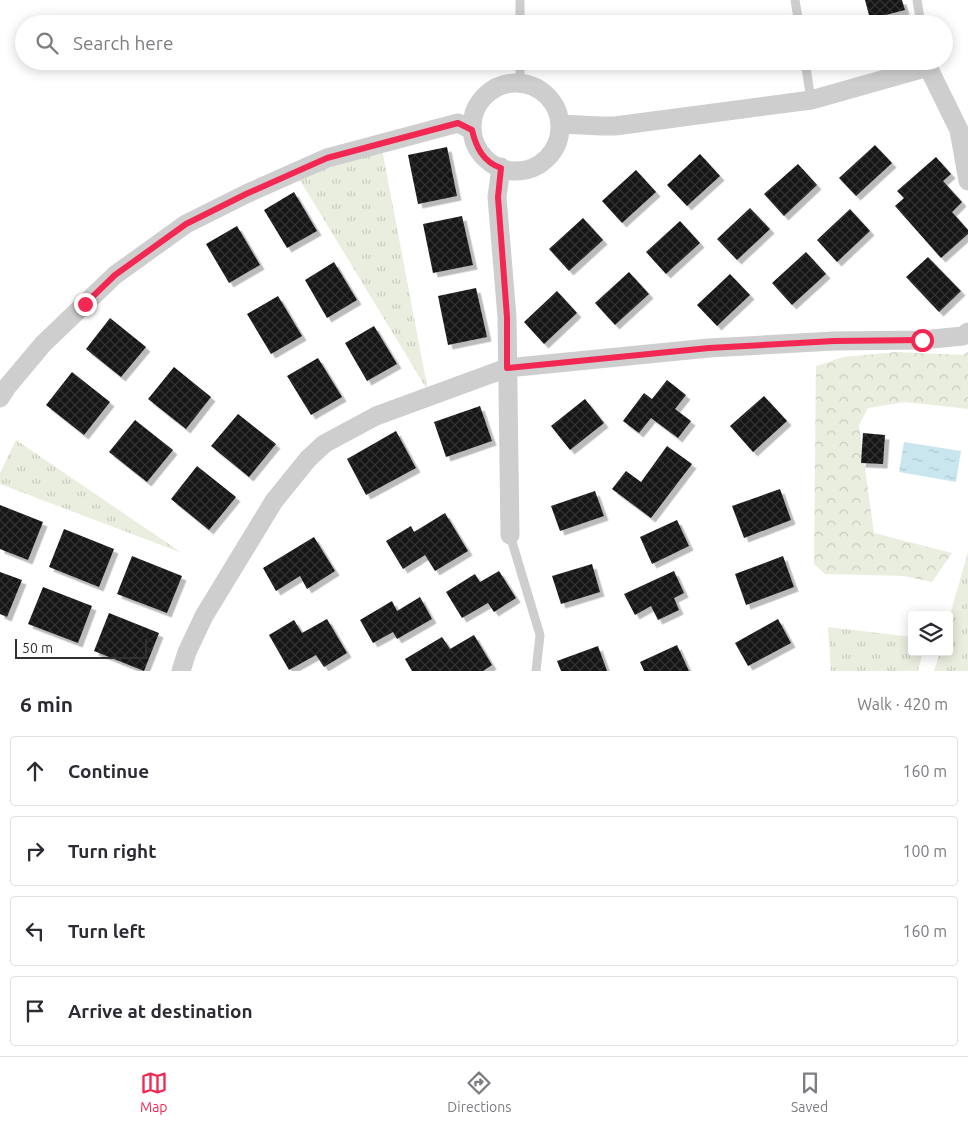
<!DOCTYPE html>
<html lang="en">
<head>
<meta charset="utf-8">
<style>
	body { margin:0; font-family:Ubuntu,sans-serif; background:#f7f7f7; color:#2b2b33 }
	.controls { position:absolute; right:15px; bottom:15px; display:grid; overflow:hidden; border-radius:5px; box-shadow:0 2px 12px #0003 }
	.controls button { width:45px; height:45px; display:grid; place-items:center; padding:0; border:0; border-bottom:1px solid #e1e1e2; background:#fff; color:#2b2b33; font:25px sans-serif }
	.scale { position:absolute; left:15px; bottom:12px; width:132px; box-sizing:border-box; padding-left:5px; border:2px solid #313131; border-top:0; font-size:14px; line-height:18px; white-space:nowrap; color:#313131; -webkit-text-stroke:4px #fff; paint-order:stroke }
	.stop { position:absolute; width:15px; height:15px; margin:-11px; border:4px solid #f22853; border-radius:50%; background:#fff }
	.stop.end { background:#f22853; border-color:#fff; box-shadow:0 1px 5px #0008 }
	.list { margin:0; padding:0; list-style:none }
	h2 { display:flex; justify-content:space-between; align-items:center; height:65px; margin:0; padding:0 20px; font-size:21px }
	h2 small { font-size:16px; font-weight:400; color:#7c7c81 }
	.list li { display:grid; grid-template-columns:32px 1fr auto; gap:15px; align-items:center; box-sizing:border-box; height:70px; margin:0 10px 10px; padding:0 10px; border:1px solid #e1e1e2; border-radius:5px }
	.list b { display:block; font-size:19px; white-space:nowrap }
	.list em { font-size:16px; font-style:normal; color:#7c7c81 }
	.icon { flex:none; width:28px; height:28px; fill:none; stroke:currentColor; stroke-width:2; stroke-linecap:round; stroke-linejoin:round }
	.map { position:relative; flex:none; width:968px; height:671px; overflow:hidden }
	.search { position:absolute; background:#fff; box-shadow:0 2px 12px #0003; left:15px; right:15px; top:15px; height:55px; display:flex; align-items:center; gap:12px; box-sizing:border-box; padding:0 18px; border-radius:28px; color:#7c7c81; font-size:19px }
	.sheet { height:385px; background:#fff }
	nav { display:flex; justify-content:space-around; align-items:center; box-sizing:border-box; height:70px; border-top:1px solid #e1e1e2; background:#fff; font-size:14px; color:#7c7c81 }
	nav a { display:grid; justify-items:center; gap:2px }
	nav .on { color:#f22853 }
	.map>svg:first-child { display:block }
	.grass { fill:url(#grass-tufts) }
	.forest { fill:url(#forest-crowns) }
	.water { fill:url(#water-ripples) }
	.building { fill:url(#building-cross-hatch); filter:url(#shadow) }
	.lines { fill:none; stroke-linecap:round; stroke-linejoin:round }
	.lane { stroke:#cecece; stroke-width:9 }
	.street { stroke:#cecece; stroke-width:19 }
	.route { stroke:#f22853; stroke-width:6 }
</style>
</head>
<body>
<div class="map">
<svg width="968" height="671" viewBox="0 0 968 671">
	<defs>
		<pattern id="grass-tufts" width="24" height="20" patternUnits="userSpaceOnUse" patternTransform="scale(1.25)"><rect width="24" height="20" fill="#e9eede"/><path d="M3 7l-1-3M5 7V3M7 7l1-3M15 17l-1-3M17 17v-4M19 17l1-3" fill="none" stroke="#c8cdbf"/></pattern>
		<pattern id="forest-crowns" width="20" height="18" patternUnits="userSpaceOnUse" patternTransform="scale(1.25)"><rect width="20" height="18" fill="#e9eede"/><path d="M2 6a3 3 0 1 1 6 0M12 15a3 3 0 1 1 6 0" fill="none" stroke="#c8cdbf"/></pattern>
		<pattern id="water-ripples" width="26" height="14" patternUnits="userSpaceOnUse" patternTransform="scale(1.25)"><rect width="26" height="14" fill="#c9e6ef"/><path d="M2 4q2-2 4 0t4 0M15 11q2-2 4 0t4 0" fill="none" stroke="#adc6cd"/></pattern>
		<pattern id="building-cross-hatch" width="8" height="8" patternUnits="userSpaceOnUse" patternTransform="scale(1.25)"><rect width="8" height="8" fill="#181818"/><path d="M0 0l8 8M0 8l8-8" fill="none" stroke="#313131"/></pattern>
		<filter id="shadow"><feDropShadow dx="4.5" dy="4.5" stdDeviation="0" flood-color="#0004"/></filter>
	</defs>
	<rect width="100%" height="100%" fill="#fff"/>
	<path class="grass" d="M 381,144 L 428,391 L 298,177 Z
		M 16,440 L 182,553 L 0,484 L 0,473 Z
		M 968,552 L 968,671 L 934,671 L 940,652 L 949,652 L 949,618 Z
		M 828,627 L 912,637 L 912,652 L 923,652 L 918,671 L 831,671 Z"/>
	<path class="forest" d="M 897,352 L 963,355 L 968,352 L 968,409 L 905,402 L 868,408 L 859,425 L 874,533 L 952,553 L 932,582 L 903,576 L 825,574 L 814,564 L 816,366 L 843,357 Z"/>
	<path class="water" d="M 904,442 L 961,451 L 956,482 L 899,472 Z"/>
	<path class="building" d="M 865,0 L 902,0 L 905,10 L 870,19 Z
		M 875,145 L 892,163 L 856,196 L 839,178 Z
		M 447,147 L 457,196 L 418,204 L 408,155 Z
		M 700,154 L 720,176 L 687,206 L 667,185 Z
		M 936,157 L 951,174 L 943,181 L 962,202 L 952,212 L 968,230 L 968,234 L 941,258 L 895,206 L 904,198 L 897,191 Z
		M 798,164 L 817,185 L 784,216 L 764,194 Z
		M 636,170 L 656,192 L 622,223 L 602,201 Z
		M 294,192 L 317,231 L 287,248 L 264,210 Z
		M 750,208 L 770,229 L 737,260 L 717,239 Z
		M 850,209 L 870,231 L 837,262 L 817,240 Z
		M 462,216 L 473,265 L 433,273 L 423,224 Z
		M 583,218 L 603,240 L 569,271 L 549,249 Z
		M 680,221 L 700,243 L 666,274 L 646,252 Z
		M 237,226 L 260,265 L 229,283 L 206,244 Z
		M 806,252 L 826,274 L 792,305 L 772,283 Z
		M 928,257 L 961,291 L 939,312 L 906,277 Z
		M 334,262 L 357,300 L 327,318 L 305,280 Z
		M 629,272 L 649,294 L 615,325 L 595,303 Z
		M 730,274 L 750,295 L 717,326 L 697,305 Z
		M 476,288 L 487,337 L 448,345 L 438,296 Z
		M 557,291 L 577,313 L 544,344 L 524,322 Z
		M 278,296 L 302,336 L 271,354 L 247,314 Z
		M 110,318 L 146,347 L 121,377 L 86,349 Z
		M 374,326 L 397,364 L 367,381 L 345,343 Z
		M 318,358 L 342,397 L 311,415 L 287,376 Z
		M 174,367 L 211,397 L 186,429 L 148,399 Z
		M 72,372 L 110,402 L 84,435 L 46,405 Z
		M 667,380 L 686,395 L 675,409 L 691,421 L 678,438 L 651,418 L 639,433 L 623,421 L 644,393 L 652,399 Z
		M 764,396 L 787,421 L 753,452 L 730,426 Z
		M 585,399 L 604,423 L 570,450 L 551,426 Z
		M 480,406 L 492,441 L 446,457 L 434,422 Z
		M 238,414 L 276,444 L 249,477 L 211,446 Z
		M 135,420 L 173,450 L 147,482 L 109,452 Z
		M 396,431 L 416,468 L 366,495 L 347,459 Z
		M 863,433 L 885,435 L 883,464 L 861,463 Z
		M 667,446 L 692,464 L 651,518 L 612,489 L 626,471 L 641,482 Z
		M 197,466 L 236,497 L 209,530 L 171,499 Z
		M 780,489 L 791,520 L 744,538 L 732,506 Z
		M 595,491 L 604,516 L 560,531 L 551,506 Z
		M 0,505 L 43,522 L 28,560 L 0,549 Z
		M 445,513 L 468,551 L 435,571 L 425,555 L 403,569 L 386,541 L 411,526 L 414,532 Z
		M 677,520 L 689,546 L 652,564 L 640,537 Z
		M 64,529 L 114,549 L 99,587 L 49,567 Z
		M 314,537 L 335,571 L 307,589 L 300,576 L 276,591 L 263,568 Z
		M 132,556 L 182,576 L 167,613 L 117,594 Z
		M 783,556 L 794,587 L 746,605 L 735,574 Z
		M 592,564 L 600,592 L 561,604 L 552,576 Z
		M 499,571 L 516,598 L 494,612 L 488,603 L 462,618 L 446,592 L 475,574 L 480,582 Z
		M 674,571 L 684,593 L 674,598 L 679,610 L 658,620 L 651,606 L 635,615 L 624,594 Z
		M 0,572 L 22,580 L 7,617 L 0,614 Z
		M 43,587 L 92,606 L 78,643 L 28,624 Z
		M 420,597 L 432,619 L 397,639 L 393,632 L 373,643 L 360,620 L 392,601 L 397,611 Z
		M 109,613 L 159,633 L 144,671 L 94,651 Z
		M 327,619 L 347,653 L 324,667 L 316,655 L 289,670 L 269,635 L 294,620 L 302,633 Z
		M 778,619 L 791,643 L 748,666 L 735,643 Z
		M 474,635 L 492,665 L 483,671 L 412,671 L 405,659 L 442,637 L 450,649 Z
		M 677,645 L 689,671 L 644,671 L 640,662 Z
		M 598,646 L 607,671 L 561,671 L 557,661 Z"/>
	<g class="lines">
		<path class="lane" d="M 520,0 L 520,24
			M 795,0 L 799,24
			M 917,0 L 921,24
			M 520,61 L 520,83
			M 805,61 L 811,100
			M 510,535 L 540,635 L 536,671"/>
		<path class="street" d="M472 127a44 44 0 1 1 88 0a44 44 0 1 1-88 0Z
			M 560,124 L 601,126 L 615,126 L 811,100 L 928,67 L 959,130 L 968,181
			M 501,167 L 497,197 L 507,317 L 510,535
			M 0,398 L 7,387 L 43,344 L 115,275 L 186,224 L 246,194 L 327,158 L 458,123 L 472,130
			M 181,671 L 187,652 L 204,616 L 274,501 L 308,459 L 324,444 L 376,416 L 507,368 L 709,348 L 834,341 L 922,340 L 963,336 L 968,332"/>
	</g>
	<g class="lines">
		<path class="route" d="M 85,304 L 115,275 L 186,224 L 246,194 L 327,158 L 458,123 L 472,130 C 476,147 483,162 501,168 L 498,197 L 507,317 L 507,368 L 709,348 L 834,341 L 922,340"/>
	</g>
</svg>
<div class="controls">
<button><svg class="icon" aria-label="layers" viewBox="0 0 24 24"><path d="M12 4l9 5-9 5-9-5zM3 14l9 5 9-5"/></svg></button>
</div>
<div class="scale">50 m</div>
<div class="stop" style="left:922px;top:340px"></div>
<div class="stop end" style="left:85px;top:304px"></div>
<div class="search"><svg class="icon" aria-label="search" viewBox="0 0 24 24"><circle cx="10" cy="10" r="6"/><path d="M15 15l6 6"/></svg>Search here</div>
</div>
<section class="sheet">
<h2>6 min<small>Walk · 420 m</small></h2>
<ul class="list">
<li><svg class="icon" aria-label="ahead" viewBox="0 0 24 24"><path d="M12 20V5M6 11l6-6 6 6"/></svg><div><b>Continue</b></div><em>160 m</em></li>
<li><svg class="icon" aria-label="right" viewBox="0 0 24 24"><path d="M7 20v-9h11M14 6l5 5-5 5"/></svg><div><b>Turn right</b></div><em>100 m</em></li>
<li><svg class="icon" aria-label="left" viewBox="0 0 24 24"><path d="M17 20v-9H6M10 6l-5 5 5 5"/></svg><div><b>Turn left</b></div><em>160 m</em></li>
<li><svg class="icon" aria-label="arrive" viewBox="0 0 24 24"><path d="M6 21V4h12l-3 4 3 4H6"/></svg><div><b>Arrive at destination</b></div></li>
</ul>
</section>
<nav>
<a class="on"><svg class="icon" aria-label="map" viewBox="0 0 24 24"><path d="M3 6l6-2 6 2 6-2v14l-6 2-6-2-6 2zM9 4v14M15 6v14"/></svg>Map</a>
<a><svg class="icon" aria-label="directions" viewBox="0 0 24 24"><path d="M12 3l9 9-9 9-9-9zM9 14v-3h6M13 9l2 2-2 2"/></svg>Directions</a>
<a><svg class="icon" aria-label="saved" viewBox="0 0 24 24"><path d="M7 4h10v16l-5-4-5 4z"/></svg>Saved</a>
</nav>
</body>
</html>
